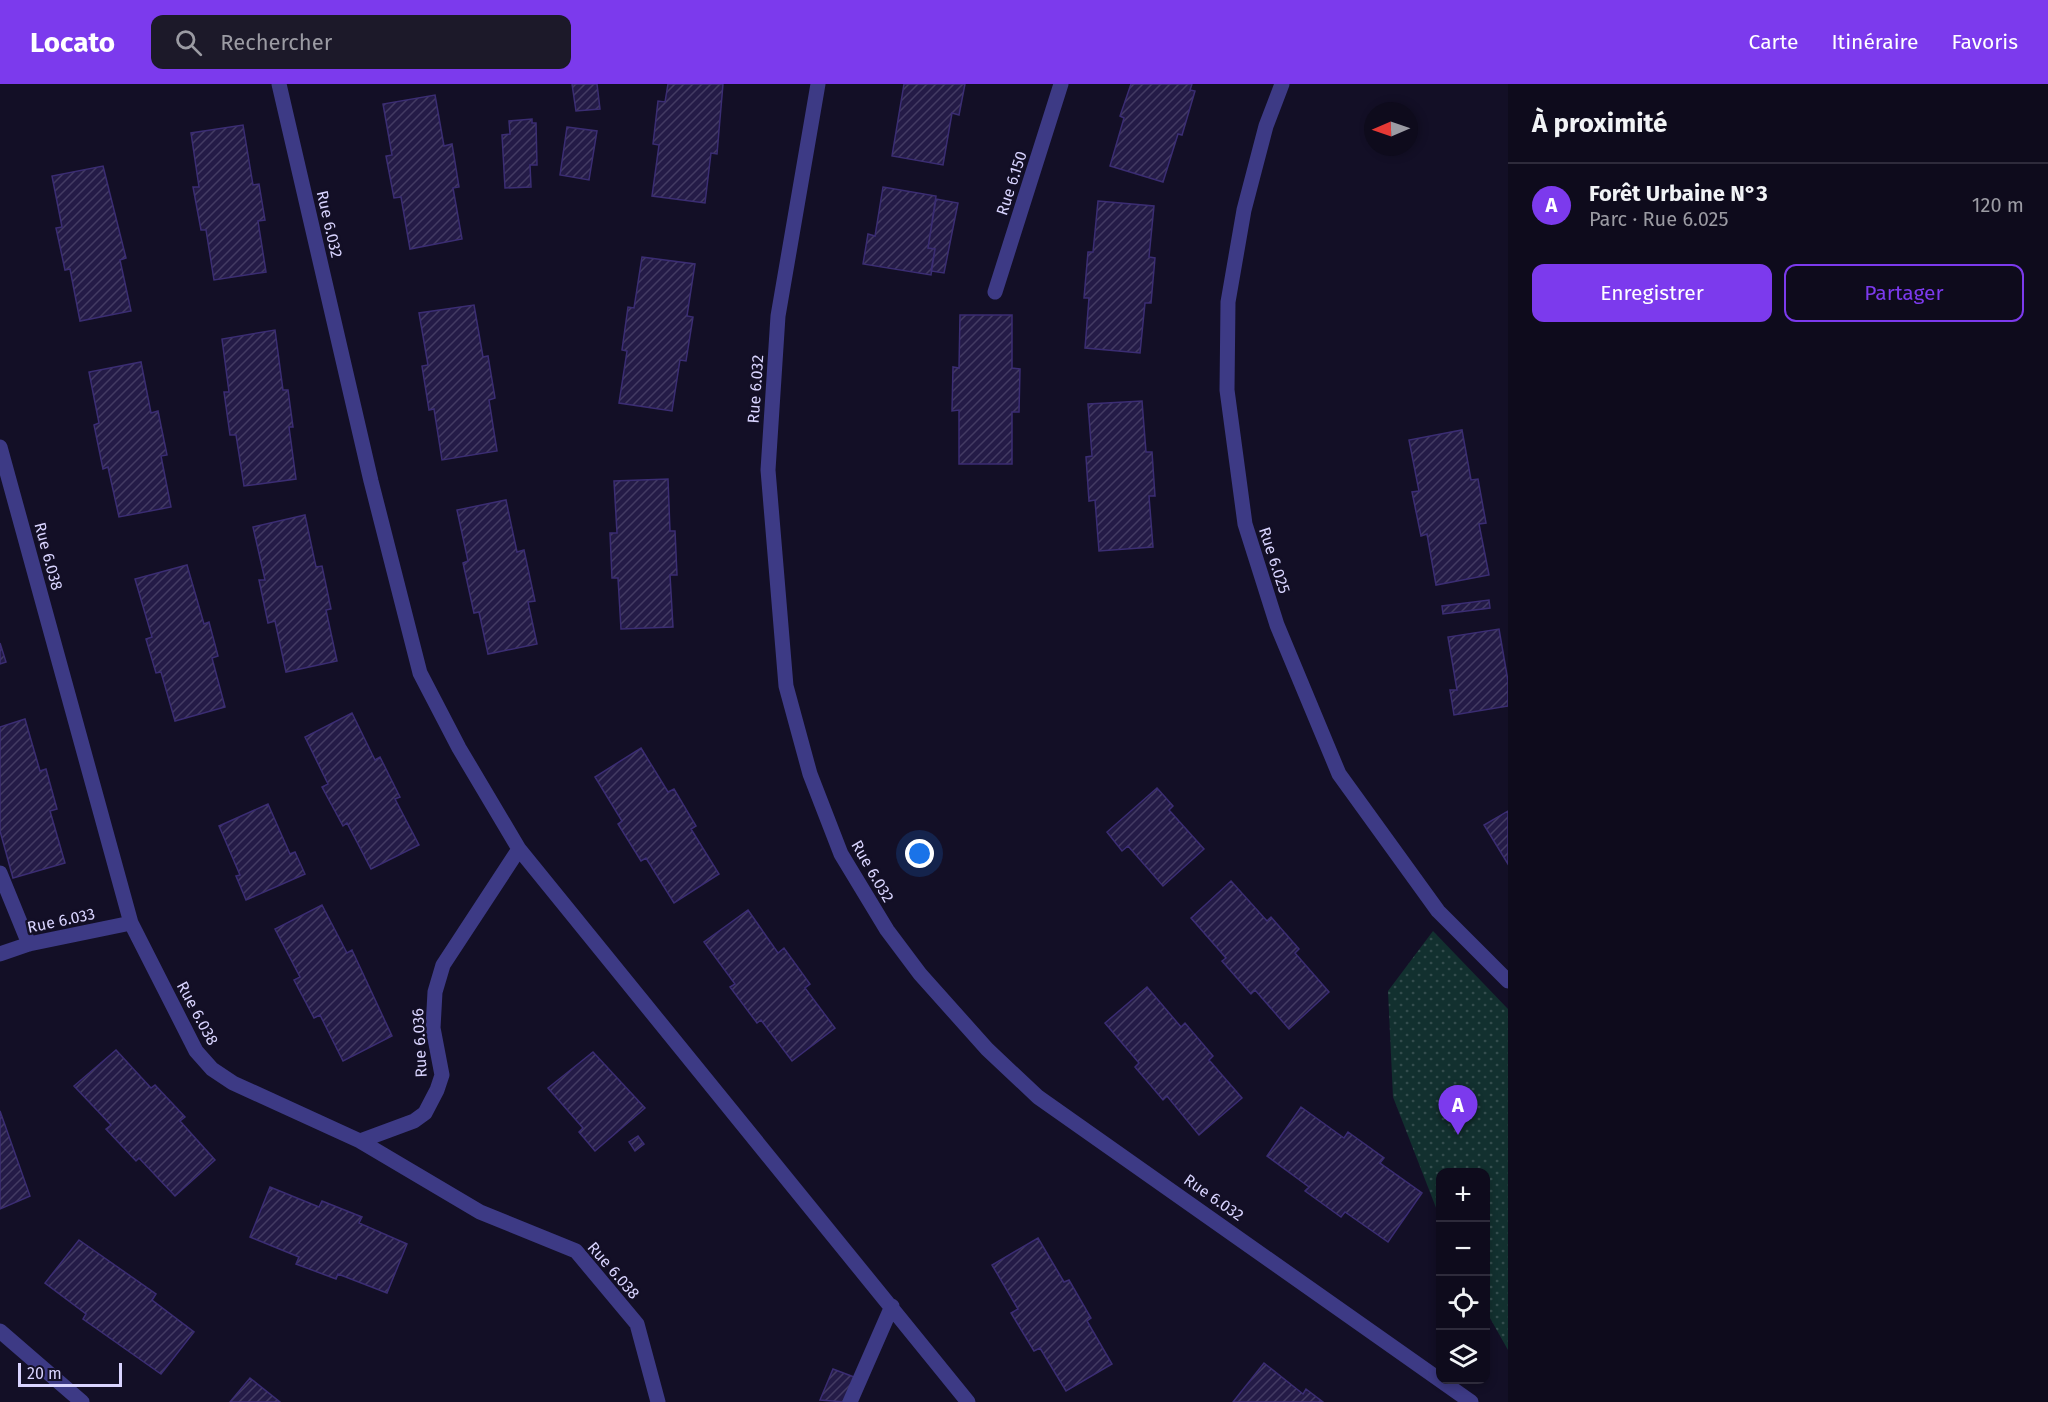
<!DOCTYPE html>
<html lang="fr">
<head>
<meta charset="utf-8">
<style>
	body { margin:0; font-family:"Fira Sans",sans-serif; background:#1c1929; color:#f1f3f6 }
	.controls { position:absolute; right:18px; bottom:18px; display:grid; overflow:hidden; border-radius:12px; box-shadow:0 3px 9px #0003 }
	.controls button { width:54px; height:54px; display:grid; place-items:center; padding:0; border:0; border-bottom:2px solid #2e2b3b; background:#0e0b1c; color:#f1f3f6; font:30px sans-serif }
	.compass { position:absolute; left:1364px; top:18px; width:54px; height:54px; border-radius:50%; background:#0e0b1c; box-shadow:0 3px 9px #0003; rotate:268deg }
	.scale { position:absolute; left:18px; bottom:15px; width:104px; box-sizing:border-box; padding-left:6px; border:3px solid #d9d4ff; border-top:0; font-size:16px; line-height:21px; white-space:nowrap; color:#d9d4ff; -webkit-text-stroke:4px #130f26; paint-order:stroke }
	.you { position:absolute; left:920px; top:770px; width:21px; height:21px; margin:-15px; border:4px solid #fff; border-radius:50%; background:#1a73e8; box-shadow:0 0 0 9px #1a73e833 }
	.badge { display:grid; place-items:center; width:39px; height:39px; border-radius:50%; background:#7c3aed; color:#fff; font-size:20px; font-weight:700 }
	.pin { position:absolute; translate:-50% -50px; filter:drop-shadow(0 2px 3px #0008) }
	.pin::after { content:''; position:absolute; top:32px; width:21px; height:18px; background:inherit; clip-path:polygon(0 0,100% 0,50% 100%) }
	.list { margin:0; padding:0; list-style:none }
	h2 { display:flex; justify-content:space-between; align-items:center; height:78px; margin:0; padding:0 24px; font-size:26px }
	h2 small { font-size:20px; font-weight:400; color:#9b9ba3 }
	.list li { display:grid; grid-template-columns:39px 1fr auto; gap:18px; align-items:center; box-sizing:border-box; height:84px; padding:0 24px; border-top:2px solid #2e2b3b }
	.list b { display:block; font-size:22px; white-space:nowrap }
	.list p { margin:0; font-size:20px; white-space:nowrap; color:#9b9ba3 }
	.list em { font-size:20px; font-style:normal; color:#9b9ba3 }
	.actions { display:flex; gap:12px; padding:18px 24px }
	.actions a { flex:1; padding:14px 0; border:2px solid #7c3aed; border-radius:12px; text-align:center; font-size:21px; color:#7c3aed }
	.actions .main { background:#7c3aed; color:#fff }
	.icon { flex:none; width:33px; height:33px; fill:none; stroke:currentColor; stroke-width:2; stroke-linecap:round; stroke-linejoin:round }
	.map { position:relative; flex:none; width:1508px; height:1318px; overflow:hidden }
	header { display:flex; align-items:center; gap:36px; box-sizing:border-box; height:84px; padding:0 30px; background:#7c3aed; color:#fff }
	header strong { font-size:28px }
	nav { display:flex; gap:33px; margin-inline-start:auto; font-size:21px }
	.search { width:420px; height:54px; background:#1c1929; display:flex; align-items:center; gap:15px; box-sizing:border-box; padding:0 21px; border-radius:12px; color:#9b9ba3; font-size:22px }
	main { display:flex }
	aside { flex:1; background:#0e0b1c }
	.map>svg:first-child { display:block }
	.grass { fill:url(#grass-dots) }
	.building { fill:url(#building-hatch); stroke:#3b2d73; stroke-width:1.5 }
	.lines { fill:none; stroke-linecap:round; stroke-linejoin:round }
	.street { stroke:#3d3a85; stroke-width:15 }
	.labels { text-anchor:middle; stroke-width:5; stroke-linejoin:round; paint-order:stroke }
	.street-label { font-size:16px; fill:#d9d4ff; stroke:#130f26 }
</style>
</head>
<body>
<header>
<strong>Locato</strong>
<div class="search"><svg class="icon" aria-label="search" viewBox="0 0 24 24"><circle cx="10" cy="10" r="6"/><path d="M15 15l6 6"/></svg>Rechercher</div>
<nav><a>Carte</a><a>Itinéraire</a><a>Favoris</a></nav>
</header>
<main>
<div class="map">
<svg width="1508" height="1318" viewBox="0 0 1508 1318">
	<defs>
		<pattern id="grass-dots" width="8" height="8" patternUnits="userSpaceOnUse" patternTransform="scale(1.5)"><rect width="8" height="8" fill="#12302f"/><path d="M2 2h.1M6 6h.1" fill="none" stroke="#344d4e" stroke-width="1.8" stroke-linecap="round"/></pattern>
		<pattern id="building-hatch" width="6" height="6" patternUnits="userSpaceOnUse" patternTransform="scale(1.5)"><rect width="6" height="6" fill="#241b47"/><path d="M-1 1l2-2M0 6l6-6M5 7l2-2" fill="none" stroke="#433b63"/></pattern>
	</defs>
	<rect width="100%" height="100%" fill="#130f26"/>
	<path class="grass" d="M 1433,847 L 1508,925 L 1508,1266 L 1486,1227 L 1486,1088 L 1440,1088 L 1440,1134 L 1393,1013 L 1388,907 Z"/>
	<path class="building" d="M 572,0 L 597,0 L 600,25 L 576,27 Z
		M 668,0 L 723,0 L 717,70 L 711,69 L 705,119 L 652,112 L 659,61 L 653,60 L 658,17 L 665,18 Z
		M 904,0 L 965,0 L 959,31 L 952,29 L 943,81 L 892,72 Z
		M 1131,0 L 1192,0 L 1190,6 L 1195,7 L 1182,51 L 1178,50 L 1163,98 L 1110,82 L 1124,34 L 1120,32 Z
		M 435,11 L 444,62 L 452,60 L 459,103 L 453,104 L 462,155 L 410,165 L 401,113 L 394,114 L 386,72 L 392,71 L 383,20 Z
		M 532,35 L 532,39 L 536,39 L 537,81 L 530,81 L 531,103 L 505,104 L 502,51 L 510,50 L 509,37 Z
		M 243,41 L 253,101 L 259,100 L 265,136 L 258,137 L 266,188 L 214,196 L 206,146 L 201,146 L 193,103 L 199,103 L 191,49 Z
		M 567,43 L 597,47 L 589,96 L 560,91 Z
		M 103,82 L 126,174 L 120,176 L 131,227 L 80,237 L 70,185 L 65,186 L 56,144 L 62,143 L 52,92 Z
		M 883,103 L 936,112 L 928,164 L 935,165 L 931,191 L 863,180 L 868,150 L 875,152 Z
		M 936,115 L 958,119 L 944,189 L 931,187 L 935,165 L 928,164 Z
		M 1098,117 L 1154,122 L 1149,173 L 1155,174 L 1151,219 L 1145,219 L 1140,269 L 1085,264 L 1089,214 L 1084,214 L 1088,168 L 1093,168 Z
		M 642,173 L 695,180 L 687,232 L 693,233 L 686,277 L 680,276 L 672,327 L 619,319 L 627,267 L 622,266 L 628,223 L 634,224 Z
		M 474,221 L 483,273 L 488,272 L 495,314 L 489,316 L 497,367 L 442,376 L 434,325 L 429,326 L 422,282 L 428,281 L 419,229 Z
		M 960,231 L 1012,231 L 1012,284 L 1020,285 L 1019,328 L 1012,328 L 1012,380 L 959,380 L 959,326 L 952,327 L 953,283 L 959,284 Z
		M 275,246 L 283,306 L 288,306 L 293,343 L 289,343 L 296,395 L 244,402 L 236,351 L 230,351 L 224,308 L 229,308 L 222,255 Z
		M 141,278 L 151,329 L 158,327 L 167,371 L 161,372 L 171,423 L 119,433 L 108,383 L 103,385 L 94,341 L 99,339 L 89,288 Z
		M 1142,317 L 1146,368 L 1152,368 L 1155,412 L 1149,412 L 1153,463 L 1099,467 L 1095,416 L 1089,417 L 1086,373 L 1092,372 L 1088,320 Z
		M 1462,346 L 1471,396 L 1478,395 L 1486,439 L 1479,440 L 1489,491 L 1436,501 L 1427,450 L 1421,452 L 1412,408 L 1419,407 L 1409,356 Z
		M 668,395 L 670,447 L 675,447 L 677,491 L 670,491 L 673,543 L 621,545 L 618,494 L 612,494 L 610,449 L 617,449 L 614,397 Z
		M 506,416 L 517,468 L 524,466 L 535,517 L 528,518 L 537,560 L 488,570 L 479,528 L 474,529 L 463,479 L 468,477 L 457,426 Z
		M 305,431 L 316,483 L 322,482 L 331,525 L 326,526 L 337,577 L 286,588 L 275,537 L 268,539 L 259,496 L 265,496 L 253,443 Z
		M 187,481 L 204,540 L 209,538 L 218,572 L 212,574 L 225,623 L 175,637 L 161,588 L 156,589 L 146,555 L 152,553 L 135,495 Z
		M 1489,516 L 1490,524 L 1443,530 L 1442,522 Z
		M 1499,545 L 1508,597 L 1508,622 L 1454,631 L 1450,606 L 1457,606 L 1448,553 Z
		M 0,559 L 6,578 L 0,580 Z
		M 352,629 L 375,676 L 380,673 L 400,713 L 395,715 L 419,761 L 371,785 L 347,739 L 343,742 L 322,703 L 328,700 L 305,653 Z
		M 25,635 L 40,687 L 46,685 L 57,725 L 50,727 L 65,779 L 13,794 L 0,747 L 0,643 Z
		M 641,664 L 668,708 L 674,705 L 696,742 L 691,745 L 719,790 L 674,819 L 646,774 L 641,777 L 618,740 L 622,737 L 595,693 Z
		M 1157,704 L 1173,722 L 1169,726 L 1204,765 L 1163,802 L 1128,762 L 1122,767 L 1107,748 Z
		M 268,720 L 290,770 L 295,768 L 305,790 L 246,816 L 236,792 L 240,791 L 219,742 Z
		M 1508,727 L 1508,780 L 1484,741 Z
		M 1231,797 L 1267,837 L 1271,833 L 1299,865 L 1295,869 L 1329,908 L 1289,945 L 1255,906 L 1251,910 L 1222,877 L 1226,874 L 1191,834 Z
		M 322,821 L 347,869 L 352,866 L 392,952 L 343,977 L 320,931 L 314,934 L 294,896 L 300,893 L 275,845 Z
		M 748,826 L 778,869 L 784,864 L 810,900 L 805,904 L 835,944 L 792,977 L 761,936 L 757,939 L 730,903 L 735,900 L 704,858 Z
		M 1147,903 L 1181,943 L 1185,939 L 1213,972 L 1209,976 L 1242,1014 L 1199,1051 L 1167,1012 L 1163,1016 L 1135,983 L 1139,979 L 1105,939 Z
		M 116,966 L 151,1004 L 155,1001 L 185,1033 L 180,1037 L 215,1076 L 175,1112 L 139,1074 L 136,1077 L 106,1045 L 111,1041 L 74,1002 Z
		M 593,968 L 645,1024 L 595,1067 L 579,1048 L 583,1044 L 548,1004 Z
		M 1301,1023 L 1344,1054 L 1348,1048 L 1384,1074 L 1380,1079 L 1422,1109 L 1388,1158 L 1345,1128 L 1341,1133 L 1305,1107 L 1309,1103 L 1267,1072 Z
		M 0,1027 L 30,1112 L 0,1125 Z
		M 638,1052 L 644,1060 L 635,1067 L 629,1058 Z
		M 270,1103 L 319,1123 L 322,1117 L 362,1133 L 359,1139 L 407,1160 L 387,1209 L 338,1190 L 336,1195 L 296,1180 L 299,1173 L 250,1153 Z
		M 1038,1154 L 1064,1198 L 1069,1196 L 1091,1234 L 1087,1237 L 1112,1280 L 1066,1307 L 1040,1264 L 1034,1267 L 1011,1229 L 1018,1225 L 992,1181 Z
		M 79,1156 L 156,1210 L 152,1216 L 194,1248 L 161,1290 L 83,1235 L 86,1230 L 45,1199 Z
		M 1264,1279 L 1303,1310 L 1306,1305 L 1323,1318 L 1233,1318 Z
		M 833,1285 L 854,1293 L 845,1318 L 820,1316 Z
		M 250,1294 L 280,1318 L 230,1318 Z"/>
	<g class="lines">
		<path class="street" d="M 279,0 L 371,397 L 420,589 L 459,664 L 519,765 L 968,1318
			M 818,0 L 778,232 L 768,386 L 786,602 L 810,690 L 841,770 L 887,846 L 920,890 L 987,965 L 1038,1013 L 1471,1318
			M 1282,0 L 1266,42 L 1244,126 L 1228,218 L 1227,306 L 1245,440 L 1277,541 L 1339,690 L 1438,827 L 1508,897
			M 995,208 L 1061,0
			M 0,363 L 131,839 L 196,967 L 212,985 L 233,999 L 360,1057 L 480,1128 L 576,1167 L 637,1240 L 658,1318
			M 0,789 L 29,860
			M 0,870 L 29,860 L 131,839
			M 360,1057 L 414,1037 L 425,1029 L 437,1006 L 442,991 L 433,944 L 435,908 L 443,881 L 519,765
			M 0,1247 L 82,1318
			M 850,1318 L 892,1222"/>
	</g>
	<g class="labels">
		<g class="street-label">
			<text transform="translate(1011 99) rotate(-72)" y="6">Rue 6.150</text>
			<text transform="translate(330 140) rotate(77)" y="6">Rue 6.032</text>
			<text transform="translate(755 305) rotate(-86)" y="6">Rue 6.032</text>
			<text transform="translate(49 472) rotate(75)" y="6">Rue 6.038</text>
			<text transform="translate(1275 476) rotate(72)" y="6">Rue 6.025</text>
			<text transform="translate(873 787) rotate(60)" y="6">Rue 6.032</text>
			<text transform="translate(61 836) rotate(-12)" y="6">Rue 6.033</text>
			<text transform="translate(198 929) rotate(62)" y="6">Rue 6.038</text>
			<text transform="translate(419 959) rotate(-93)" y="6">Rue 6.036</text>
			<text transform="translate(1214 1113) rotate(35)" y="6">Rue 6.032</text>
			<text transform="translate(614 1186) rotate(49)" y="6">Rue 6.038</text>
		</g>
	</g>
</svg>
<div class="controls">
<button>+</button>
<button>−</button>
<button><svg class="icon" aria-label="locate" viewBox="0 0 24 24"><circle cx="12" cy="12" r="6"/><path d="M12 2v4M12 18v4M2 12h4M18 12h4"/></svg></button>
<button><svg class="icon" aria-label="layers" viewBox="0 0 24 24"><path d="M12 4l9 5-9 5-9-5zM3 14l9 5 9-5"/></svg></button>
</div>
<svg class="compass" viewBox="-18 -18 36 36"><path d="M0-13l5 13h-10z" fill="#e53935"/><path d="M0 13l5-13h-10z" fill="#9b9ba3"/></svg>
<div class="scale">20 m</div>
<div class="you"></div>
<div class="pin badge" style="left:1458px;top:1051px">A</div>
</div>
<aside>
<h2>À proximité<small></small></h2>
<ul class="list">
<li><span class="badge">A</span><div><b>Forêt Urbaine N°3</b><p>Parc · Rue 6.025</p></div><em>120 m</em></li>
</ul>
<div class="actions"><a class="main">Enregistrer</a><a>Partager</a></div>
</aside>
</main>
</body>
</html>
